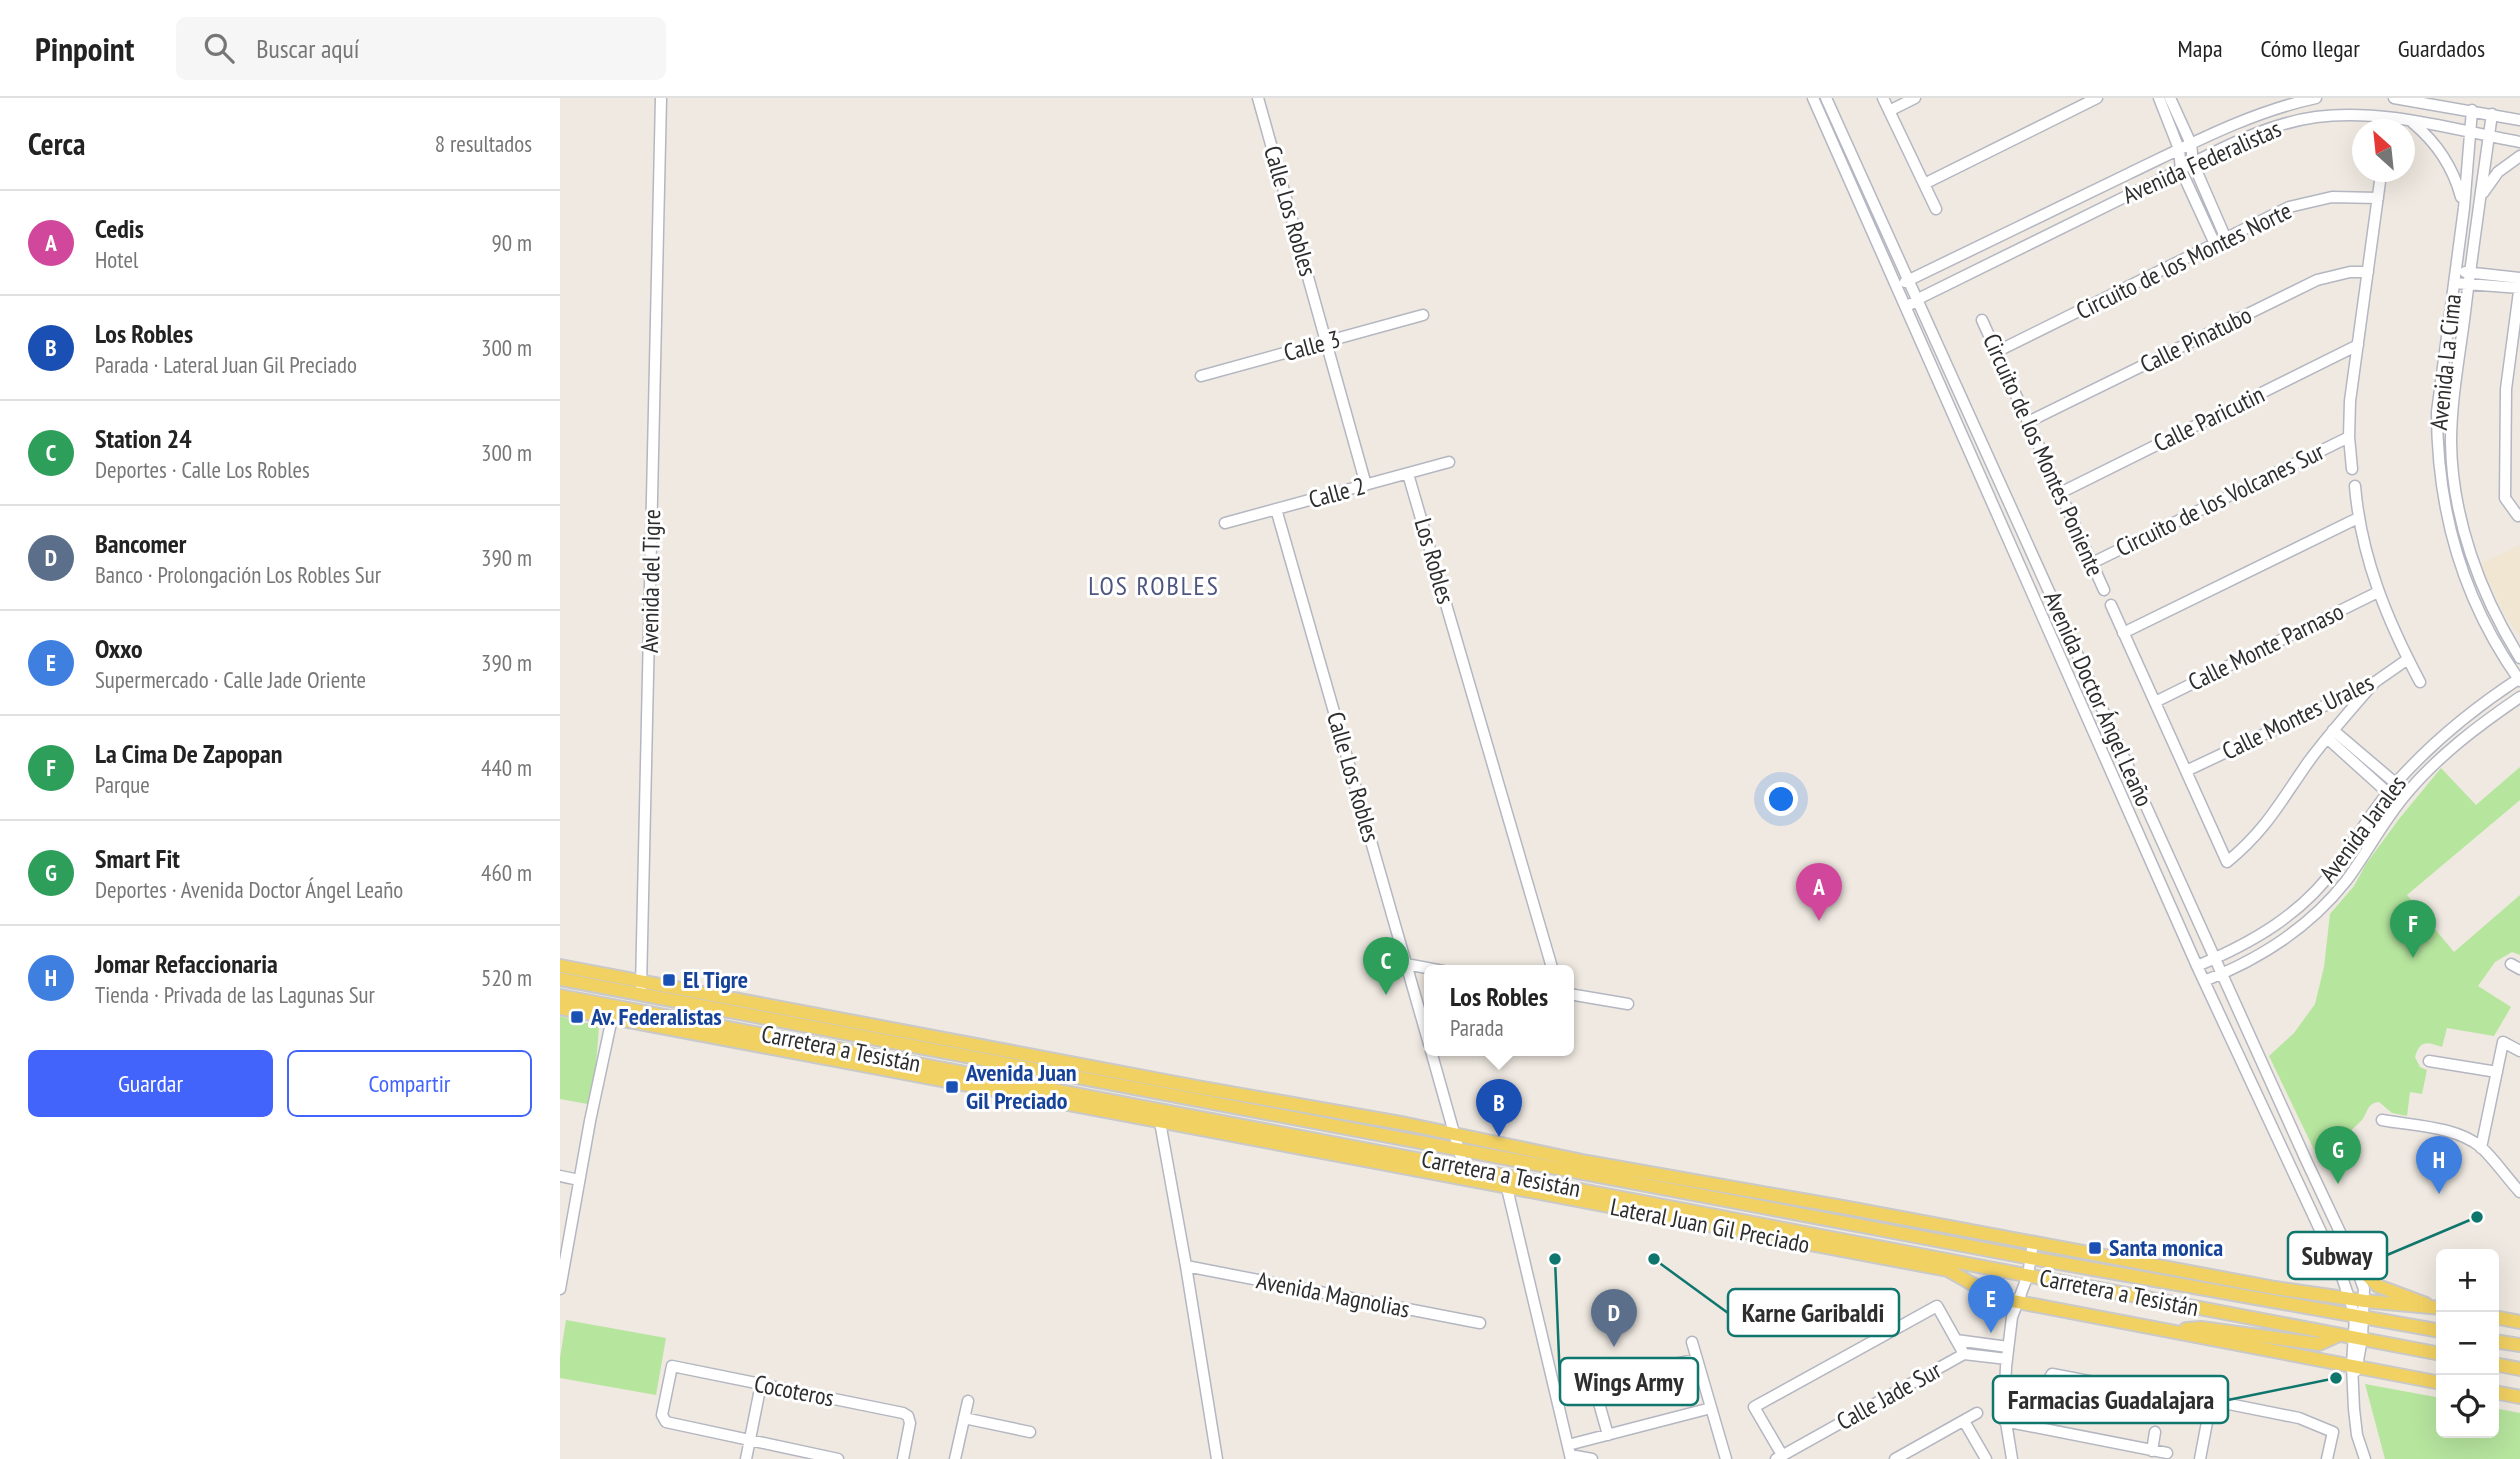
<!DOCTYPE html>
<html lang="es">
<head>
<meta charset="utf-8">
<style>
	body { margin:0; font-family:"PT Sans Narrow",sans-serif; background:#f6f6f6; color:#222 }
	.controls { position:absolute; right:21px; bottom:21px; display:grid; overflow:hidden; border-radius:10px; box-shadow:0 7px 28px #0002 }
	.controls button { width:63px; height:63px; display:grid; place-items:center; padding:0; border:0; border-bottom:2px solid #e0e0e0; background:#fff; color:#222; font:35px sans-serif }
	.compass { position:absolute; left:1792px; top:21px; width:63px; height:63px; border-radius:50%; background:#fff; box-shadow:0 7px 28px #0002; rotate:333deg }
	.you { position:absolute; left:1222px; top:702px; width:24px; height:24px; margin:-18px; border:5px solid #fff; border-radius:50%; background:#1a73e8; box-shadow:0 0 0 10px #1a73e833 }
	.badge { display:grid; place-items:center; width:46px; height:46px; border-radius:50%; background:#4264fb; color:#fff; font-size:23px; font-weight:700 }
	.pin { position:absolute; translate:-50% -58px; filter:drop-shadow(0 2px 4px #0008) }
	.pin::after { content:''; position:absolute; top:37px; width:24px; height:21px; background:inherit; clip-path:polygon(0 0,100% 0,50% 100%) }
	.popup { position:absolute; left:864px; top:867px; width:150px; height:91px; box-sizing:border-box; display:grid; place-content:center; border-radius:10px; background:#fff; filter:drop-shadow(0 2px 5px #0005); font-size:23px; white-space:nowrap; color:#767676 }
	.popup b { font-size:26px; color:#222 }
	.popup::after { content:''; position:absolute; left:50%; top:100%; margin-left:-14px; border:14px solid transparent; border-top-color:#fff }
	.list { margin:0; padding:0; list-style:none }
	h2 { display:flex; justify-content:space-between; align-items:center; height:91px; margin:0; padding:0 28px; font-size:30px }
	h2 small { font-size:23px; font-weight:400; color:#767676 }
	.list li { display:grid; grid-template-columns:46px 1fr auto; gap:21px; align-items:center; box-sizing:border-box; height:105px; padding:0 28px; border-top:2px solid #e0e0e0 }
	.list b { display:block; font-size:26px; white-space:nowrap }
	.list p { margin:0; font-size:23px; white-space:nowrap; color:#767676 }
	.list em { font-size:23px; font-style:normal; color:#767676 }
	.actions { display:flex; gap:14px; padding:21px 28px }
	.actions a { flex:1; padding:16px 0; border:2px solid #4264fb; border-radius:10px; text-align:center; font-size:24px; color:#4264fb }
	.actions .main { background:#4264fb; color:#fff }
	.icon { flex:none; width:38px; height:38px; fill:none; stroke:currentColor; stroke-width:2; stroke-linecap:round; stroke-linejoin:round }
	.map { position:relative; flex:none; width:1960px; height:1361px; overflow:hidden }
	header { display:flex; align-items:center; gap:42px; box-sizing:border-box; height:98px; padding:0 35px; background:#fff; border-bottom:2px solid #e0e0e0 }
	header strong { font-size:33px }
	nav { display:flex; gap:38px; margin-inline-start:auto; font-size:24px }
	.search { width:490px; height:63px; background:#f6f6f6; display:flex; align-items:center; gap:18px; box-sizing:border-box; padding:0 24px; border-radius:10px; color:#767676; font-size:26px }
	main { display:flex }
	aside { flex:1; background:#fff }
	.map>svg:first-child { display:block }
	.education { fill:#f0e6d1 }
	.green { fill:#b6e59e }
	.lines { fill:none; stroke-linecap:round; stroke-linejoin:round }
	.minor-casing { stroke:#b4b7c1; stroke-width:13 }
	.major-casing { stroke:#c9c9c9; stroke-width:16 }
	.minor { stroke:#fff; stroke-width:10 }
	.major { stroke:#f2d163; stroke-width:12 }
	.transit-dot { fill:#1a4fb4; stroke:#fff; stroke-width:2.5 }
	.labels { text-anchor:middle; stroke-width:6; stroke-linejoin:round; paint-order:stroke }
	.street-label { font-size:24px; fill:#2e2e2e; stroke:#fff }
	.transit-label { font-size:24px; font-weight:bold; fill:#164399; stroke:#fff; text-anchor:start }
	.neighbourhood-label { font-size:26px; letter-spacing:2px; fill:#4d5680; stroke:#fff }
	.leader { fill:none; stroke:#0f766e; stroke-width:2.5 }
	.callout-dot { fill:#0f766e; stroke:#fff; stroke-width:2.5 }
	.callout { fill:#fff; stroke:#0f766e; stroke-width:2.5 }
	.callout-label { font-size:26px; text-anchor:middle; font-weight:bold; fill:#2e2e2e }
</style>
</head>
<body>
<header>
<strong>Pinpoint</strong>
<div class="search"><svg class="icon" aria-label="search" viewBox="0 0 24 24"><circle cx="10" cy="10" r="6"/><path d="M15 15l6 6"/></svg>Buscar aquí</div>
<nav><a>Mapa</a><a>Cómo llegar</a><a>Guardados</a></nav>
</header>
<main>
<aside>
<h2>Cerca<small>8 resultados</small></h2>
<ul class="list">
<li><span class="badge" style="background:#d1479c">A</span><div><b>Cedis</b><p>Hotel</p></div><em>90 m</em></li>
<li><span class="badge" style="background:#1a4fb4">B</span><div><b>Los Robles</b><p>Parada · Lateral Juan Gil Preciado</p></div><em>300 m</em></li>
<li><span class="badge" style="background:#2e9e5b">C</span><div><b>Station 24</b><p>Deportes · Calle Los Robles</p></div><em>300 m</em></li>
<li><span class="badge" style="background:#5c6f8a">D</span><div><b>Bancomer</b><p>Banco · Prolongación Los Robles Sur</p></div><em>390 m</em></li>
<li><span class="badge" style="background:#3f7fe0">E</span><div><b>Oxxo</b><p>Supermercado · Calle Jade Oriente</p></div><em>390 m</em></li>
<li><span class="badge" style="background:#2e9e5b">F</span><div><b>La Cima De Zapopan</b><p>Parque</p></div><em>440 m</em></li>
<li><span class="badge" style="background:#2e9e5b">G</span><div><b>Smart Fit</b><p>Deportes · Avenida Doctor Ángel Leaño</p></div><em>460 m</em></li>
<li><span class="badge" style="background:#3f7fe0">H</span><div><b>Jomar Refaccionaria</b><p>Tienda · Privada de las Lagunas Sur</p></div><em>520 m</em></li>
</ul>
<div class="actions"><a class="main">Guardar</a><a>Compartir</a></div>
</aside>
<div class="map">
<svg width="1960" height="1361" viewBox="0 0 1960 1361">
	<rect width="100%" height="100%" fill="#efe9e1"/>
	<path class="education" d="M 1960,447 L 1960,538 L 1946,519 L 1920,466 Z"/>
	<path class="green" d="M 1960,669 L 1960,702 L 1847,797 L 1894,854 L 1960,797 L 1960,857 L 1952,854 L 1935,864 L 1918,888 L 1951,909 L 1934,938 L 1887,930 L 1882,949 C 1868,944 1860,941 1855,959 L 1860,969 L 1867,972 L 1862,996 L 1850,994 L 1847,1018 L 1832,1015 L 1819,1004 C 1806,1005 1808,1016 1801,1023 C 1789,1036 1771,1047 1757,1058 L 1709,958 L 1734,935 L 1755,906 L 1764,869 L 1770,816 L 1794,788 L 1806,766 L 1839,721 L 1881,670 L 1916,707 Z
		M 0,918 L 39,928 L 33,1007 L 0,1001 Z
		M 6,1222 L 106,1240 L 96,1297 L 0,1280 L 0,1260 Z
		M 1805,1286 L 1881,1300 L 1881,1335 L 1934,1335 L 1934,1310 L 1960,1315 L 1960,1361 L 1825,1361 Z"/>
	<g class="lines">
		<defs>
			<path id="minor" d="M 698,0 L 806,387
				M 1253,0 L 1637,868 L 1782,1179 L 1795,1218 L 1792,1267 L 1794,1311 L 1797,1337 L 1805,1361
				M 1266,0 L 1746,1062 L 1795,1166 L 1804,1191 L 1802,1241 L 1796,1273
				M 1323,0 L 1376,111
				M 1599,0 L 1619,51 L 1621,72 L 1655,146
				M 1610,0 L 1631,46 L 1633,65 L 1666,141
				M 1834,0 L 1960,22
				M 1912,12 L 1904,110 L 1877,314 C 1877,413 1902,502 1960,583
				M 1329,13 L 1355,0
				M 1932,16 C 1923,79 1914,143 1906,206 C 1901,251 1891,298 1891,344 C 1892,420 1920,496 1960,560
				M 1853,25 C 1877,45 1893,69 1901,99
				M 1827,32 L 1828,20
				M 1364,86 L 1537,0
				M 1923,95 L 1938,74 L 1960,58
				M 1905,174 L 1960,180
				M 1345,184 C 1419,148 1494,112 1568,76 C 1629,47 1690,14 1756,0
				M 1894,185 L 1960,190
				M 1346,209 L 1362,199 C 1439,161 1517,123 1595,84 C 1646,59 1699,27 1756,19 C 1823,10 1894,32 1960,44
				M 1422,222 L 1544,492
				M 1436,254 L 1729,109 L 1772,99 L 1818,100
				M 641,278 L 863,217
				M 1468,324 L 1757,182 L 1790,174 L 1808,174
				M 1792,371 L 1789,339 L 1790,303 L 1821,76
				M 848,376 L 993,873
				M 1795,388 C 1801,459 1827,522 1860,584
				M 1500,395 L 1798,247
				M 716,411 L 869,946
				M 1958,418 L 1945,400 L 1946,291 L 1960,186
				M 665,425 L 889,364
				M 1532,465 L 1789,339
				M 1551,507 L 1667,764 C 1707,731 1720,704 1749,663 C 1769,636 1792,610 1815,584
				M 1563,535 L 1798,420
				M 1595,604 L 1818,494
				M 1773,632 L 1847,695
				M 1767,640 L 1839,705
				M 1626,673 L 1815,584 L 1848,561
				M 846,866 L 883,873
				M 1951,866 L 1960,871
				M 1637,868 C 1692,845 1743,816 1778,766 C 1797,739 1813,712 1834,687 C 1871,645 1914,610 1960,580
				M 1644,883 C 1698,862 1749,830 1786,783 C 1807,755 1823,723 1847,695 C 1879,657 1919,627 1960,599
				M 81,889 L 101,0
				M 1009,896 L 1068,906
				M 871,953 L 905,1074
				M 1869,963 L 1937,974
				M 1822,1022 C 1854,1028 1895,1028 1921,1049 C 1935,1062 1947,1080 1960,1094
				M 600,1024 L 626,1168 L 657,1361
				M 1921,1050 L 1943,944 L 1960,953
				M 0,1078 L 19,1082
				M 947,1090 L 1011,1361
				M 626,1168 L 920,1225
				M 0,1191 L 30,1023 L 52,920
				M 1396,1242 L 1448,1249
				M 1132,1244 L 1166,1361
				M 1033,1284 L 1048,1337
				M 1013,1289 L 1137,1261
				M 1644,1301 L 1739,1320 L 1773,1334 L 1767,1361
				M 1444,1312 L 1479,1320
				M 1599,1312 L 1601,1297
				M 404,1320 L 470,1334
				M 1404,1323 L 1426,1361
				M 1444,1323 L 1607,1355
				M 1478,1329 L 1485,1288 L 1492,1276 L 1618,1300
				M 1008,1347 L 1151,1310
				M 1592,1353 L 1595,1334
				M 1010,1357 L 1032,1361
				M 1222,1357 L 1194,1309 L 1377,1208 L 1404,1256
				M 186,1361 L 201,1286
				M 278,1361 L 106,1324 L 102,1317 L 112,1268 L 343,1315 L 348,1318 L 350,1325 L 343,1361
				M 395,1361 L 408,1303
				M 1216,1361 L 1404,1256 L 1447,1261
				M 1335,1361 L 1417,1315
				M 1452,1361 L 1444,1312 L 1446,1269 L 1452,1219 L 1468,1177 L 1473,1145
				M 1640,1361 L 1651,1303"/>
			<path id="major" d="M 0,868 L 637,989 L 846,1026 L 1027,1064 L 1288,1110 L 1715,1190 L 1805,1203 L 1881,1210
				M 0,881 L 1471,1160 L 1881,1233
				M 0,898 L 1881,1256
				M 0,910 L 1388,1172 L 1437,1200 L 1881,1285
				M 1795,1166 L 1818,1188 L 1866,1206
				M 1934,1219 L 1960,1224
				M 1626,1231 L 1641,1230 L 1759,1246 L 1779,1237
				M 1934,1243 L 1960,1247
				M 1934,1266 L 1960,1271
				M 1934,1294 L 1960,1299"/>
		</defs>
		<use href="#minor" class="minor-casing"/>
		<use href="#major" class="major-casing"/>
		<use href="#minor" class="minor"/>
		<use href="#major" class="major"/>
	</g>
	<g class="transit-dot">
		<rect x="102" y="875" width="14" height="14" rx="3.5"/>
		<rect x="10" y="912" width="14" height="14" rx="3.5"/>
		<rect x="385" y="982" width="14" height="14" rx="3.5"/>
		<rect x="1528" y="1143" width="14" height="14" rx="3.5"/>
	</g>
	<g class="labels">
		<g class="street-label">
			<text transform="translate(1642 64) rotate(-24)" y="8">Avenida Federalistas</text>
			<text transform="translate(730 113) rotate(74)" y="8">Calle Los Robles</text>
			<text transform="translate(1624 163) rotate(-26)" y="8">Circuito de los Montes Norte</text>
			<text transform="translate(1636 242) rotate(-26)" y="8">Calle Pinatubo</text>
			<text transform="translate(752 248) rotate(-15)" y="8">Calle 3</text>
			<text transform="translate(1886 264) rotate(-84)" y="8">Avenida La Cima</text>
			<text transform="translate(1649 321) rotate(-26)" y="8">Calle Paricutin</text>
			<text transform="translate(1483 357) rotate(66)" y="8">Circuito de los Montes Poniente</text>
			<text transform="translate(777 395) rotate(-15)" y="8">Calle 2</text>
			<text transform="translate(1660 402) rotate(-26)" y="8">Circuito de los Volcanes Sur</text>
			<text transform="translate(874 463) rotate(74)" y="8">Los Robles</text>
			<text transform="translate(91 483) rotate(-89)" y="8">Avenida del Tigre</text>
			<text transform="translate(1706 549) rotate(-26)" y="8">Calle Monte Parnaso</text>
			<text transform="translate(1538 601) rotate(66)" y="8">Avenida Doctor Ángel Leaño</text>
			<text transform="translate(1738 619) rotate(-26)" y="8">Calle Montes Urales</text>
			<text transform="translate(793 679) rotate(74)" y="8">Calle Los Robles</text>
			<text transform="translate(1803 731) rotate(-53)" y="8">Avenida Jarales</text>
			<text transform="translate(281 951) rotate(11)" y="8">Carretera a Tesistán</text>
			<text transform="translate(941 1076) rotate(11)" y="8">Carretera a Tesistán</text>
			<text transform="translate(1150 1128) rotate(11)" y="8">Lateral Juan Gil Preciado</text>
			<text transform="translate(1559 1195) rotate(11)" y="8">Carretera a Tesistán</text>
			<text transform="translate(773 1197) rotate(11)" y="8">Avenida Magnolias</text>
			<text transform="translate(234 1293) rotate(11)" y="8">Cocoteros</text>
			<text transform="translate(1329 1298) rotate(-29)" y="8">Calle Jade Sur</text>
		</g>
		<g class="transit-label">
			<text x="123" y="890">El Tigre</text>
			<text x="31" y="927">Av. Federalistas</text>
			<text x="406" y="983">Avenida Juan<tspan x="406" dy="28">Gil Preciado</tspan></text>
			<text x="1549" y="1158">Santa monica</text>
		</g>
		<g class="neighbourhood-label">
			<text x="594" y="497">LOS ROBLES</text>
		</g>
	</g>
	<path class="leader" d="M1917 1119L1827 1157M1094 1161L1168 1215M995 1161L1000 1284M1776 1280L1668 1302"/>
	<g class="callout-dot">
		<circle cx="1917" cy="1119" r="7"/>
		<circle cx="1094" cy="1161" r="7"/>
		<circle cx="995" cy="1161" r="7"/>
		<circle cx="1776" cy="1280" r="7"/>
	</g>
	<g class="callout">
		<rect x="1728" y="1134" width="99" height="47" rx="7"/>
		<rect x="1168" y="1191" width="171" height="47" rx="7"/>
		<rect x="1000" y="1260" width="138" height="47" rx="7"/>
		<rect x="1433" y="1278" width="235" height="47" rx="7"/>
	</g>
	<g class="callout-label">
		<text x="1777" y="1167">Subway</text>
		<text x="1253" y="1224">Karne Garibaldi</text>
		<text x="1069" y="1293">Wings Army</text>
		<text x="1551" y="1311">Farmacias Guadalajara</text>
	</g>
</svg>
<div class="controls">
<button>+</button>
<button>−</button>
<button><svg class="icon" aria-label="locate" viewBox="0 0 24 24"><circle cx="12" cy="12" r="6"/><path d="M12 2v4M12 18v4M2 12h4M18 12h4"/></svg></button>
</div>
<svg class="compass" viewBox="-18 -18 36 36"><path d="M0-13l5 13h-10z" fill="#e53935"/><path d="M0 13l5-13h-10z" fill="#767676"/></svg>
<div class="you"></div>
<div class="pin badge" style="left:1259px;top:823px;background:#d1479c">A</div>
<div class="pin badge" style="left:939px;top:1039px;background:#1a4fb4">B</div>
<div class="popup"><b>Los Robles</b>Parada</div>
<div class="pin badge" style="left:826px;top:897px;background:#2e9e5b">C</div>
<div class="pin badge" style="left:1054px;top:1249px;background:#5c6f8a">D</div>
<div class="pin badge" style="left:1431px;top:1235px;background:#3f7fe0">E</div>
<div class="pin badge" style="left:1853px;top:860px;background:#2e9e5b">F</div>
<div class="pin badge" style="left:1778px;top:1086px;background:#2e9e5b">G</div>
<div class="pin badge" style="left:1879px;top:1096px;background:#3f7fe0">H</div>
</div>
</main>
</body>
</html>
